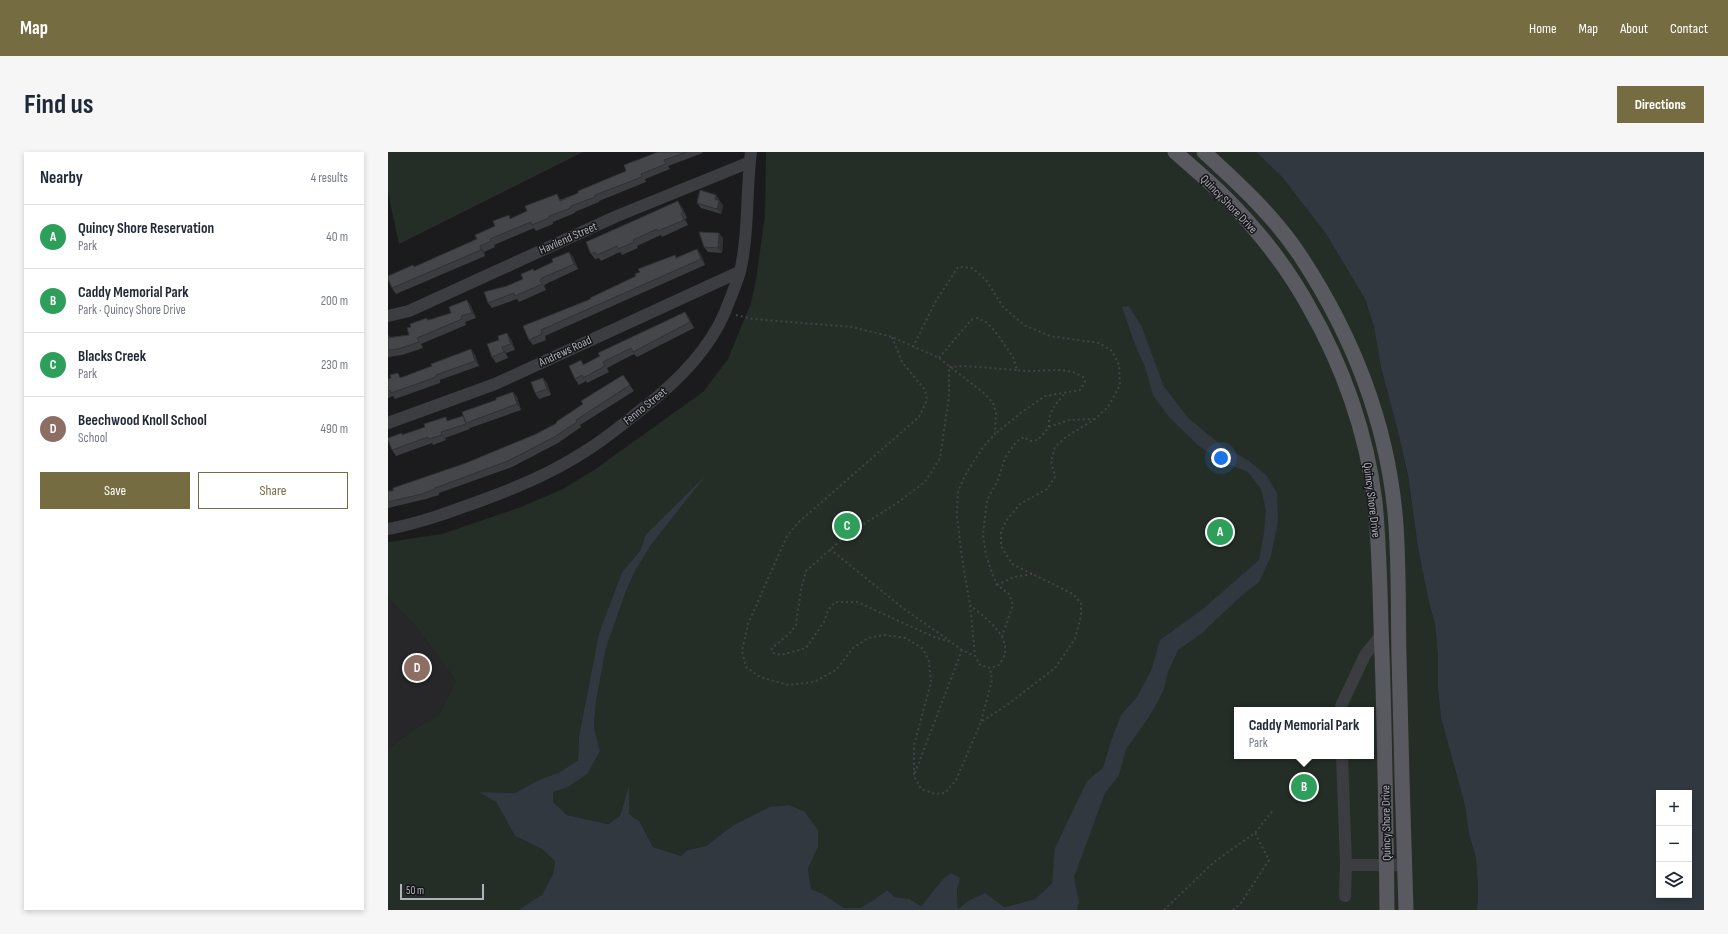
<!DOCTYPE html>
<html lang="en">
<head>
<meta charset="utf-8">
<style>
	body { margin:0; font-family:"Sofia Sans Condensed",sans-serif; background:#f6f6f7; color:#1f2937 }
	.controls { position:absolute; right:12px; bottom:12px; display:grid; overflow:hidden; border-radius:0px; box-shadow:0 2px 6px #0003 }
	.controls button { width:36px; height:36px; display:grid; place-items:center; padding:0; border:0; border-bottom:1px solid #e0e1e3; background:#fff; color:#1f2937; font:20px sans-serif }
	.scale { position:absolute; left:12px; bottom:10px; width:84px; box-sizing:border-box; padding-left:4px; border:2px solid #afb1bb; border-top:0; font-size:11px; line-height:14px; white-space:nowrap; color:#afb1bb; -webkit-text-stroke:3px #161618; paint-order:stroke }
	.you { position:absolute; left:833px; top:306px; width:14px; height:14px; margin:-10px; border:3px solid #fff; border-radius:50%; background:#1a73e8; box-shadow:0 0 0 6px #1a73e833 }
	.badge { display:grid; place-items:center; width:26px; height:26px; border-radius:50%; background:#766c42; color:#fff; font-size:13px; font-weight:700 }
	.pin { position:absolute; translate:-50% -50%; border:2px solid #fff; box-shadow:0 1px 4px #0006 }
	.popup { position:absolute; left:846px; top:555px; width:140px; height:52px; box-sizing:border-box; display:grid; place-content:center; border-radius:0px; background:#fff; filter:drop-shadow(0 1px 3px #0005); font-size:13px; white-space:nowrap; color:#747a83 }
	.popup b { font-size:15px; color:#1f2937 }
	.popup::after { content:''; position:absolute; left:50%; top:100%; margin-left:-8px; border:8px solid transparent; border-top-color:#fff }
	.list { margin:0; padding:0; list-style:none }
	h2 { display:flex; justify-content:space-between; align-items:center; height:52px; margin:0; padding:0 16px; font-size:17px }
	h2 small { font-size:13px; font-weight:400; color:#747a83 }
	.list li { display:grid; grid-template-columns:26px 1fr auto; gap:12px; align-items:center; box-sizing:border-box; height:64px; padding:0 16px; border-top:1px solid #e0e1e3 }
	.list b { display:block; font-size:15px; white-space:nowrap }
	.list p { margin:0; font-size:13px; white-space:nowrap; color:#747a83 }
	.list em { font-size:13px; font-style:normal; color:#747a83 }
	.actions { display:flex; gap:8px; padding:12px 16px }
	.actions a { flex:1; padding:9px 0; border:1px solid #766c42; border-radius:0px; text-align:center; font-size:14px; color:#766c42 }
	.actions .main { background:#766c42; color:#fff }
	.icon { flex:none; width:22px; height:22px; fill:none; stroke:currentColor; stroke-width:2; stroke-linecap:round; stroke-linejoin:round }
	.map { position:relative; flex:none; width:1316px; height:758px; overflow:hidden; border-radius:0px }
	header { display:flex; align-items:center; gap:24px; box-sizing:border-box; height:56px; padding:0 20px; background:#766c42; color:#fff }
	header strong { font-size:19px }
	nav { display:flex; gap:22px; margin-inline-start:auto; font-size:14px }
	.intro { display:flex; align-items:center; justify-content:space-between; box-sizing:border-box; height:96px; padding:0 24px }
	h1 { margin:0; font-size:28px }
	.button { padding:10px 18px; border-radius:0px; background:#766c42; color:#fff; font-size:14px; font-weight:700 }
	main { display:flex; gap:24px; padding:0 24px }
	aside { flex:1; background:#fff; border-radius:0px; box-shadow:0 2px 6px #0003 }
	.map>svg:first-child { display:block }
	.built { fill:#27272a }
	.green { fill:#252d27; fill-rule:evenodd }
	.water { fill:#323840; fill-rule:evenodd }
	.lines { fill:none; stroke-linecap:round; stroke-linejoin:round }
	.path { stroke:#424348; stroke-width:2; stroke-dasharray:2 3; stroke-linecap:butt }
	.minor { stroke:#3c3d41; stroke-width:12 }
	.major { stroke:#595960; stroke-width:15 }
	.wall { fill:#3b3c40 }
	.shaded-wall { fill:#303134 }
	.building { fill:#45464a; stroke:#303134 }
	.labels { text-anchor:middle; stroke-width:3; stroke-linejoin:round; paint-order:stroke }
	.street-label { font-size:12px; fill:#afb1bb; stroke:#161618 }
</style>
</head>
<body>
<header>
<strong>Map</strong>
<nav><a>Home</a><a>Map</a><a>About</a><a>Contact</a></nav>
</header>
<div class="intro"><h1>Find us</h1><a class="button">Directions</a></div>
<main>
<aside>
<h2>Nearby<small>4 results</small></h2>
<ul class="list">
<li><span class="badge" style="background:#2e9e5b">A</span><div><b>Quincy Shore Reservation</b><p>Park</p></div><em>40 m</em></li>
<li><span class="badge" style="background:#2e9e5b">B</span><div><b>Caddy Memorial Park</b><p>Park · Quincy Shore Drive</p></div><em>200 m</em></li>
<li><span class="badge" style="background:#2e9e5b">C</span><div><b>Blacks Creek</b><p>Park</p></div><em>230 m</em></li>
<li><span class="badge" style="background:#8d6e63">D</span><div><b>Beechwood Knoll School</b><p>School</p></div><em>490 m</em></li>
</ul>
<div class="actions"><a class="main">Save</a><a>Share</a></div>
</aside>
<div class="map">
<svg width="1316" height="758" viewBox="0 0 1316 758">
	<rect width="100%" height="100%" fill="#1b1b1d"/>
	<path class="built" d="M 0,446 L 28,475 L 68,529 L 51,562 L 23,579 L 0,597 Z"/>
	<path class="green" d="M 0,0 L 195,0 L 11,92 L 0,41 Z
		M 378,0 L 868,0 L 894,25 L 938,82 L 977,147 L 986,175 L 993,216 L 1010,280 L 1020,325 L 1030,396 L 1041,451 L 1047,472 L 1050,505 L 1050,537 L 1053,566 L 1077,654 L 1081,682 L 1088,706 L 1090,740 L 1089,758 L 689,758 L 691,751 L 664,731 L 647,747 L 615,755 L 580,749 L 570,757 L 569,739 L 572,726 L 554,728 L 533,754 L 522,747 L 507,745 L 499,738 L 487,747 L 472,756 L 456,756 L 435,742 L 423,737 L 420,717 L 430,695 L 416,659 L 401,653 L 382,656 L 344,674 L 318,694 L 299,698 L 293,704 L 265,695 L 252,670 L 241,662 L 241,636 L 232,664 L 220,672 L 179,663 L 165,650 L 165,640 L 178,636 L 212,599 L 206,575 L 208,550 L 218,496 L 237,442 L 246,421 L 263,393 L 315,326 L 258,382 L 252,399 L 234,420 L 211,481 L 191,584 L 190,608 L 172,620 L 151,628 L 127,641 L 92,640 L 108,650 L 127,684 L 154,697 L 167,709 L 165,722 L 154,744 L 130,758 L 0,758 L 0,597 L 23,579 L 51,562 L 68,529 L 28,475 L 0,446 L 0,390 L 54,382 L 133,355 L 175,337 L 206,318 L 315,240 L 340,207 L 363,151 L 368,128 L 377,63 ZM 849,558 L 983,558 L 983,604 L 849,604 Z"/>
	<path class="water" d="M 868,0 L 1316,0 L 1316,758 L 1089,758 L 1090,740 L 1088,706 L 1081,682 L 1077,654 L 1053,566 L 1050,537 L 1050,505 L 1047,472 L 1041,451 L 1030,396 L 1020,324 L 1010,280 L 993,216 L 986,175 L 977,147 L 938,82 L 894,25 ZM 1271,641 L 1301,641 L 1301,743 L 1271,743 Z
		M 741,154 L 754,175 L 775,233 L 800,266 L 833,293 L 861,309 L 878,323 L 889,341 L 890,369 L 883,404 L 871,430 L 852,445 L 813,482 L 790,498 L 780,520 L 775,540 L 761,565 L 738,597 L 731,623 L 717,641 L 686,725 L 691,751 L 689,758 L 130,758 L 154,743 L 165,722 L 167,709 L 154,697 L 127,684 L 108,650 L 91,640 L 127,641 L 151,628 L 172,620 L 190,608 L 191,584 L 211,481 L 234,420 L 252,399 L 258,382 L 318,323 L 263,393 L 246,421 L 237,442 L 218,496 L 208,550 L 206,575 L 212,599 L 199,622 L 178,636 L 165,640 L 165,650 L 179,663 L 220,672 L 232,664 L 241,634 L 241,662 L 252,670 L 265,695 L 293,704 L 299,698 L 318,694 L 344,674 L 382,655 L 401,653 L 416,659 L 430,678 L 430,695 L 420,717 L 423,737 L 435,742 L 456,756 L 472,756 L 487,747 L 499,738 L 507,745 L 522,747 L 533,754 L 554,728 L 563,721 L 572,726 L 569,739 L 570,757 L 580,749 L 597,741 L 616,755 L 647,747 L 664,731 L 667,696 L 699,629 L 715,616 L 723,589 L 733,563 L 749,545 L 763,519 L 772,488 L 815,457 L 871,408 L 876,381 L 878,358 L 873,337 L 860,320 L 833,309 L 811,294 L 781,265 L 765,243 L 757,215 L 746,190 L 734,155 Z"/>
	<g class="lines">
		<path class="path" d="M 348,163 L 365,167 L 464,175 L 504,185 L 551,206 L 597,242 L 605,251 L 608,260 L 607,282 L 595,295 L 579,320 L 570,339 L 569,364 L 574,406 L 582,453 L 587,504 L 592,513 L 602,516 L 611,513 C 613,510 616,505 617,501 C 620,481 596,465 582,453
			M 504,185 L 514,210 L 537,238 L 539,248 L 531,265 L 412,369 L 399,384 L 360,472 L 354,499 L 358,515 L 372,525 L 400,533 L 426,530 L 448,518 L 465,496 L 480,486 L 496,483 L 518,486 L 535,497 L 541,509 L 543,530 L 526,593 L 526,624 L 533,637 L 547,642 L 557,641 L 568,628 L 593,570 L 619,553 L 667,516 L 687,487 L 693,464 L 693,451 L 685,442 L 624,412 L 613,394 L 613,380 L 618,369 L 632,352 L 659,337 L 667,325 L 663,309 L 667,295 L 678,285 L 707,267 L 720,255 L 732,233 L 731,213 L 724,199 L 711,191 L 662,184 L 636,173 L 615,155 L 598,128 L 584,116 L 570,115 L 548,149 L 525,195
			M 551,206 L 583,168 L 589,166 L 598,170 L 607,179 L 625,205 L 629,218 C 651,222 675,212 695,225 L 697,230 L 692,238 L 657,244 L 634,260 L 607,282
			M 661,275 C 660,259 668,252 678,240
			M 442,397 L 516,457 L 562,489
			M 609,433 L 626,425 L 644,422
			M 614,485 L 625,453 L 621,442 L 609,433 L 604,421 L 598,403 L 595,382 L 599,348 L 610,328 L 617,306 L 628,290 L 636,285 L 642,289 L 650,288 L 661,275 L 681,268 L 706,267
			M 574,498 L 563,490 L 546,485 L 469,450 L 447,450 L 440,458 L 436,470 L 418,496 L 393,503 L 385,501 L 384,496 L 401,482 L 408,473 L 413,437 L 418,419 L 460,382 L 509,351 L 537,330 L 552,306 L 561,244 L 561,215 L 576,214 L 629,218
			M 593,569 L 604,528 L 602,516
			M 527,621 L 574,498 L 586,504
			M 776,758 L 826,710 L 867,681 L 886,657
			M 845,758 L 853,751 L 881,708 L 867,681"/>
		<path class="minor" d="M 0,164 L 21,159 L 229,64 L 362,10
			M 0,271 L 107,232 L 351,120
			M 0,377 C 32,371 62,360 92,349 C 128,336 164,321 196,300 C 216,288 235,272 254,257 C 288,231 320,200 337,160 C 342,147 348,133 352,120 C 361,81 358,39 363,0
			M 953,558 L 953,554 L 977,503 L 993,483
			M 954,604 L 958,713 L 1016,713
			M 957,744 L 958,713"/>
		<path class="major" d="M 787,0 C 804,15 821,29 836,44 C 869,77 899,115 921,155 C 955,214 979,282 987,350 C 992,400 992,452 994,502 C 997,587 998,673 999,758
			M 816,0 C 851,32 887,65 913,105 C 966,186 1001,276 1008,373 C 1011,416 1010,460 1011,504 C 1013,589 1015,673 1018,758"/>
	</g>
	<path class="wall" d="M 270,0 L 314,0 L 315,1 L 280,14 L 282,17 L 257,27 L 258,30 L 211,49 L 211,50 L 187,60 L 187,61 L 165,70 L 165,72 L 148,79 L 146,76 L 106,93 L 107,95 L 96,100 L 97,104 L 8,142 L 4,136 L 25,113 L 27,115 L 89,87 L 123,66 L 190,41 L 238,19 Z
		M 328,43 L 335,54 L 333,62 L 313,56 L 309,51 Z
		M 294,55 L 299,66 L 297,67 L 300,73 L 274,85 L 273,83 L 249,94 L 250,96 L 234,103 L 232,100 L 213,109 L 211,106 L 207,107 L 203,102 Z
		M 335,86 L 334,101 L 320,100 L 316,95 Z
		M 309,97 L 313,103 L 317,113 L 157,184 L 158,188 L 145,193 L 141,188 L 135,174 L 203,147 L 248,124 L 287,103 L 289,106 Z
		M 185,105 L 190,117 L 158,132 L 156,134 L 158,138 L 131,150 L 129,147 L 104,156 L 100,151 L 119,134 L 135,127 L 145,117 L 147,119 Z
		M 79,148 L 83,154 L 88,166 L 77,170 L 78,173 L 33,192 L 35,196 L 14,203 L 0,205 L 0,183 L 2,185 L 21,183 L 40,168 L 44,167 L 63,161 Z
		M 297,160 L 301,166 L 306,176 L 249,205 L 246,202 L 219,216 L 221,220 L 199,231 L 198,229 L 191,233 L 187,227 L 193,208 L 196,213 Z
		M 123,187 L 127,198 L 118,201 L 120,206 L 108,211 L 104,205 Z
		M 87,203 L 91,214 L 52,228 L 52,231 L 7,247 L 5,244 L 0,246 L 0,227 L 14,226 Z
		M 235,223 L 246,239 L 192,273 L 193,275 L 170,291 L 124,315 L 51,341 L 51,343 L 38,347 L 0,356 L 0,339 L 5,339 L 78,311 L 148,282 L 169,271 Z
		M 159,231 L 163,243 L 151,247 L 147,241 Z
		M 125,240 L 129,245 L 133,258 L 82,276 L 81,275 L 82,277 L 57,286 L 58,288 L 45,293 L 44,291 L 8,304 L 4,298 L 14,281 L 15,283 L 75,264 Z"/>
	<path class="shaded-wall" d="M 328,43 L 335,54 L 333,62 L 329,57 L 327,47 Z
		M 290,49 L 294,55 L 299,66 L 295,60 Z
		M 293,61 L 297,67 L 300,73 L 296,68 Z
		M 331,81 L 335,86 L 334,101 L 330,96 Z
		M 92,94 L 96,100 L 97,104 L 93,98 Z
		M 309,97 L 313,103 L 317,113 L 313,107 Z
		M 181,100 L 185,105 L 190,117 L 186,112 Z
		M 152,128 L 156,134 L 158,138 L 154,132 Z
		M 79,148 L 83,154 L 88,166 L 84,161 Z
		M 297,160 L 301,166 L 306,176 L 302,170 Z
		M 119,181 L 123,187 L 127,198 L 123,192 Z
		M 114,195 L 118,201 L 120,206 L 116,200 Z
		M 83,197 L 87,203 L 91,214 L 87,209 Z
		M 155,226 L 159,231 L 163,243 L 159,237 Z
		M 125,240 L 129,245 L 133,258 L 129,252 Z
		M 53,280 L 57,286 L 58,288 L 54,283 Z"/>
	<path class="building" d="M 270,0 L 299,0 L 276,8 L 278,12 L 253,22 L 254,25 L 207,43 L 207,45 L 183,54 L 183,56 L 161,64 L 161,66 L 144,73 L 143,70 L 102,87 L 103,89 L 92,94 L 93,98 L 4,136 L 0,127 L 0,124 L 25,113 L 26,115 L 89,87 L 87,83 L 107,74 L 105,69 L 121,63 L 122,67 L 139,59 L 137,54 L 169,42 L 172,49 L 190,41 L 190,39 L 238,19 L 236,13 Z
		M 312,38 L 328,43 L 327,47 L 331,49 L 329,57 L 309,51 Z
		M 290,49 L 295,60 L 293,61 L 296,68 L 270,79 L 269,77 L 245,88 L 246,90 L 230,97 L 229,94 L 209,103 L 207,100 L 203,102 L 198,90 Z
		M 311,80 L 331,81 L 330,96 L 316,95 Z
		M 309,97 L 313,107 L 153,178 L 154,182 L 141,188 L 135,174 L 203,147 L 202,146 L 248,124 L 247,122 L 252,120 L 250,117 L 287,103 L 288,106 Z
		M 181,100 L 186,112 L 154,126 L 152,128 L 154,132 L 127,144 L 126,141 L 100,151 L 96,140 L 119,134 L 135,127 L 133,122 L 145,117 L 146,119 L 165,110 L 164,107 Z
		M 79,148 L 84,161 L 73,164 L 74,167 L 29,186 L 31,190 L 10,197 L 0,198 L 0,186 L 21,183 L 19,176 L 23,175 L 22,172 L 39,166 L 39,168 L 44,167 L 63,161 L 61,155 Z
		M 297,160 L 302,170 L 245,200 L 243,196 L 215,210 L 217,214 L 195,226 L 194,223 L 187,227 L 181,214 L 193,208 L 195,213 L 212,204 L 210,201 Z
		M 119,181 L 123,192 L 114,195 L 116,200 L 104,205 L 99,192 L 111,188 L 110,184 Z
		M 83,197 L 87,209 L 48,223 L 48,225 L 3,241 L 2,238 L 0,239 L 0,227 L 3,226 L 2,223 L 10,221 L 12,226 L 44,214 L 43,212 Z
		M 235,223 L 242,233 L 188,268 L 189,270 L 166,285 L 120,309 L 47,336 L 47,337 L 34,342 L 0,350 L 0,339 L 5,339 L 5,336 L 78,311 L 148,282 L 169,271 L 168,270 L 195,252 L 193,249 Z
		M 155,226 L 159,237 L 147,241 L 143,230 Z
		M 125,240 L 129,252 L 78,271 L 74,260 L 108,248 L 108,246 Z
		M 75,264 L 78,272 L 53,280 L 54,283 L 41,287 L 40,285 L 4,298 L 0,288 L 0,286 L 14,281 L 14,283 L 37,275 L 36,272 L 58,265 L 59,269 Z"/>
	<g class="labels">
		<g class="street-label">
			<text transform="translate(841 52) rotate(46)" y="4">Quincy Shore Drive</text>
			<text transform="translate(180 86) rotate(-24)" y="4">Havilend Street</text>
			<text transform="translate(177 199) rotate(-25)" y="4">Andrews Road</text>
			<text transform="translate(257 254) rotate(-39)" y="4">Fenno Street</text>
			<text transform="translate(984 348) rotate(83)" y="4">Quincy Shore Drive</text>
			<text transform="translate(998 671) rotate(-91)" y="4">Quincy Shore Drive</text>
		</g>
	</g>
</svg>
<div class="controls">
<button>+</button>
<button>−</button>
<button><svg class="icon" aria-label="layers" viewBox="0 0 24 24"><path d="M12 4l9 5-9 5-9-5zM3 14l9 5 9-5"/></svg></button>
</div>
<div class="scale">50 m</div>
<div class="you"></div>
<div class="pin badge" style="left:832px;top:380px;background:#2e9e5b">A</div>
<div class="pin badge" style="left:916px;top:635px;background:#2e9e5b">B</div>
<div class="popup"><b>Caddy Memorial Park</b>Park</div>
<div class="pin badge" style="left:459px;top:374px;background:#2e9e5b">C</div>
<div class="pin badge" style="left:29px;top:516px;background:#8d6e63">D</div>
</div>
</main>
</body>
</html>
